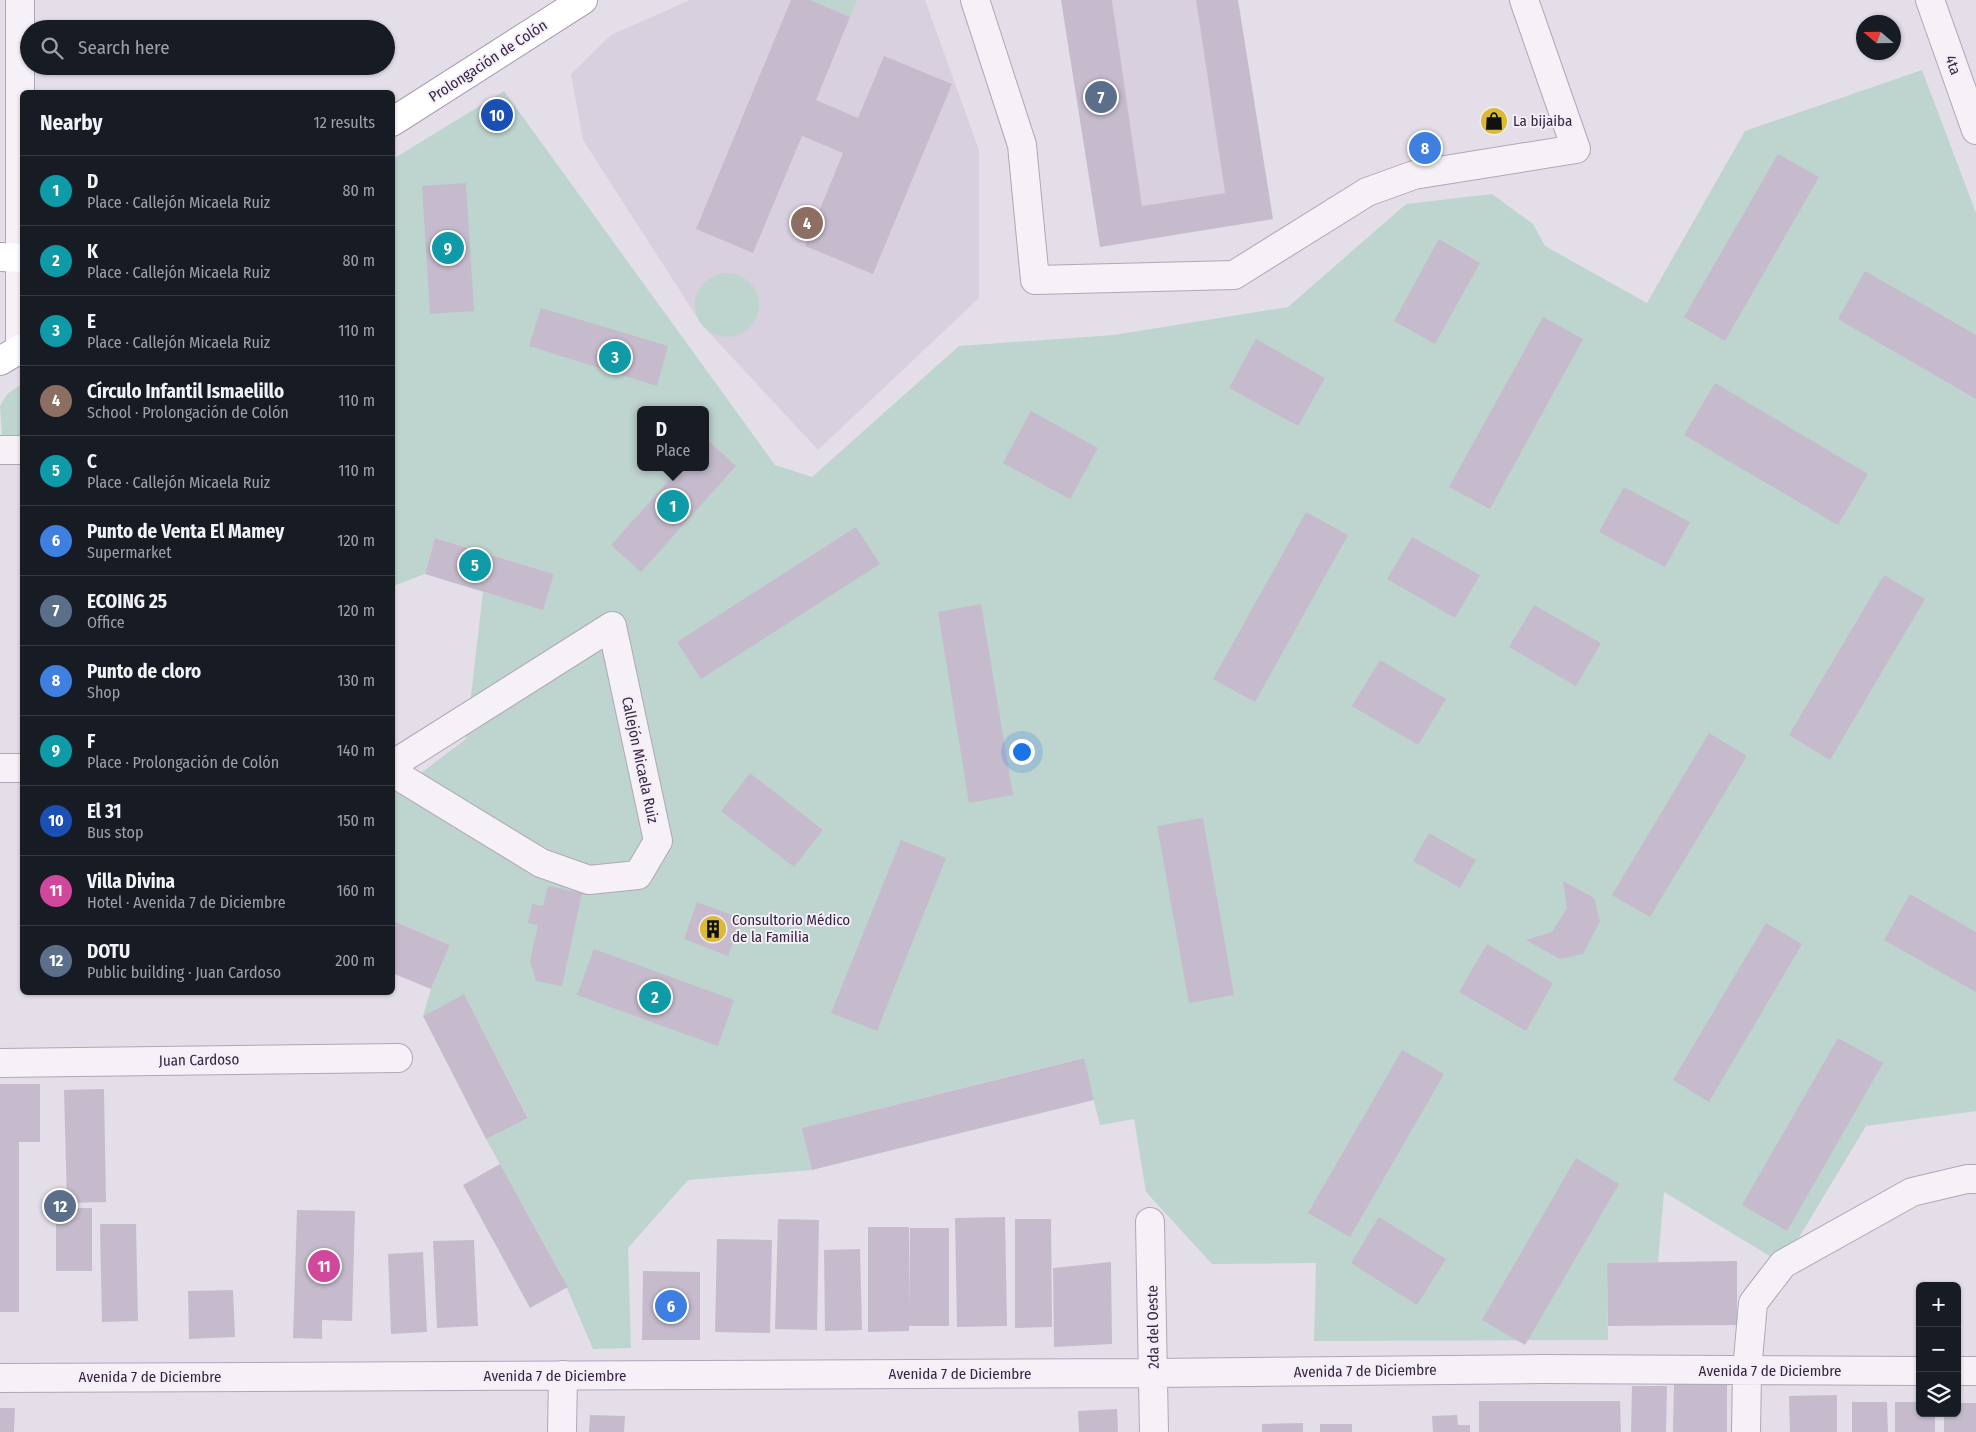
<!DOCTYPE html>
<html lang="en">
<head>
<meta charset="utf-8">
<style>
	body { margin:0; font-family:"Fira Sans Condensed",sans-serif; background:#20242c; color:#f1f3f6 }
	.controls { position:absolute; right:15px; bottom:15px; display:grid; overflow:hidden; border-radius:8px; box-shadow:0 1px 4px #0004 }
	.controls button { width:45px; height:45px; display:grid; place-items:center; padding:0; border:0; border-bottom:1px solid #363941; background:#171b24; color:#f1f3f6; font:25px sans-serif }
	.compass { position:absolute; left:1856px; top:15px; width:45px; height:45px; border-radius:50%; background:#171b24; box-shadow:0 1px 4px #0004; rotate:290deg }
	.you { position:absolute; left:1021px; top:751px; width:18px; height:18px; margin:-12px; border:4px solid #fff; border-radius:50%; background:#1a73e8; box-shadow:0 0 0 8px #1a73e833 }
	.badge { display:grid; place-items:center; width:32px; height:32px; border-radius:50%; background:#dcba36; color:#fff; font-size:16px; font-weight:700 }
	.pin { position:absolute; translate:-50% -50%; border:2px solid #fff; box-shadow:0 1px 5px #0006 }
	.popup { position:absolute; left:637px; top:406px; width:72px; height:65px; box-sizing:border-box; display:grid; place-content:center; border-radius:8px; background:#171b24; filter:drop-shadow(0 1px 4px #0005); font-size:16px; white-space:nowrap; color:#9ea1a6 }
	.popup b { font-size:19px; color:#f1f3f6 }
	.popup::after { content:''; position:absolute; left:50%; top:100%; margin-left:-10px; border:10px solid transparent; border-top-color:#171b24 }
	.list { margin:0; padding:0; list-style:none }
	h2 { display:flex; justify-content:space-between; align-items:center; height:65px; margin:0; padding:0 20px; font-size:21px }
	h2 small { font-size:16px; font-weight:400; color:#9ea1a6 }
	.list li { display:grid; grid-template-columns:32px 1fr auto; gap:15px; align-items:center; box-sizing:border-box; height:70px; padding:0 20px; border-top:1px solid #363941 }
	.list b { display:block; font-size:19px; white-space:nowrap }
	.list p { margin:0; font-size:16px; white-space:nowrap; color:#9ea1a6 }
	.list em { font-size:16px; font-style:normal; color:#9ea1a6 }
	.icon { flex:none; width:28px; height:28px; fill:none; stroke:currentColor; stroke-width:2; stroke-linecap:round; stroke-linejoin:round }
	.map { position:relative; flex:none; width:1976px; height:1432px; overflow:hidden }
	.search { position:absolute; background:#171b24; box-shadow:0 1px 4px #0004; left:20px; top:20px; width:375px; height:55px; display:flex; align-items:center; gap:12px; box-sizing:border-box; padding:0 18px; border-radius:28px; color:#9ea1a6; font-size:19px }
	.panel { position:absolute; background:#171b24; box-shadow:0 1px 4px #0004; left:20px; top:90px; width:375px; height:905px; border-radius:8px }
	.map>svg:first-child { display:block }
	.built { fill:#d8d0df }
	.green { fill:#bed4ce; fill-rule:evenodd }
	.building { fill:#c5bbcd }
	.lines { fill:none; stroke-linecap:round; stroke-linejoin:round }
	.minor-casing { stroke:#b0a7b7; stroke-width:30 }
	.major-casing { stroke:#ab9cb6; stroke-width:30 }
	.minor { stroke:#f5f1f7; stroke-width:28 }
	.major { stroke:#fff; stroke-width:28 }
	.labels { text-anchor:middle; stroke-width:4; stroke-linejoin:round; paint-order:stroke }
	.street-label { font-size:15px; fill:#362642; stroke:#f3eef7 }
	.poi-label { font-size:15px; fill:#362642; stroke:#f3eef7; text-anchor:start }
</style>
</head>
<body>
<div class="map">
<svg width="1976" height="1432" viewBox="0 0 1976 1432">
	<rect width="100%" height="100%" fill="#e4dee9"/>
	<path class="built" d="M 690,0 L 925,0 L 979,150 L 979,298 L 818,450 L 702,325 L 583,140 L 571,74 L 611,35 Z
		M 1112,0 L 1196,0 L 1225,193 L 1142,206 Z"/>
	<path class="green" d="M 810,0 L 857,0 L 850,17 Z
		M 1922,70 L 1976,213 L 1976,1111 L 1866,1126 L 1783,1264 L 1664,1192 L 1658,1262 L 1607,1263 L 1608,1340 L 1314,1341 L 1316,1263 L 1212,1264 L 1146,1192 L 1134,1119 L 1100,1125 L 1083,1058 L 803,1128 L 812,1170 L 688,1180 L 628,1248 L 631,1348 L 593,1349 L 560,1272 L 486,1139 L 528,1117 L 464,994 L 423,1016 L 431,989 L 450,945 L 393,920 L 393,794 L 466,739 L 483,592 L 543,609 L 554,574 L 435,538 L 425,574 L 393,586 L 393,159 L 504,91 L 775,465 L 812,477 L 959,346 L 1114,335 L 1288,307 L 1406,204 L 1492,194 L 1533,224 L 1545,246 L 1647,303 L 1745,131 ZM 640,410 L 706,410 L 706,467 L 640,467 Z
		M695 305a32 32 0 1 1 64 0a32 32 0 1 1-64 0Z
		M 22,384 L 22,435 L 2,435 L 0,406 L 7,394 Z"/>
	<path class="building" d="M 791,0 L 810,0 L 850,17 L 816,100 L 858,118 L 884,56 L 952,84 L 873,274 L 805,246 L 843,153 L 802,136 L 753,253 L 696,229 Z
		M 1061,0 L 1112,0 L 1142,206 L 1225,193 L 1196,0 L 1238,0 L 1273,219 L 1100,247 Z
		M 1778,154 L 1819,177 L 1725,341 L 1684,317 Z
		M 466,183 L 474,311 L 430,314 L 422,186 Z
		M 1439,239 L 1480,263 L 1435,344 L 1394,321 Z
		M 1865,271 L 1976,335 L 1976,399 L 1838,319 Z
		M 541,308 L 668,346 L 657,386 L 529,346 Z
		M 1543,317 L 1583,339 L 1490,509 L 1449,487 Z
		M 1256,339 L 1325,378 L 1298,426 L 1229,388 Z
		M 1715,383 L 1868,474 L 1838,525 L 1684,435 Z
		M 1031,411 L 1098,448 L 1070,499 L 1003,463 Z
		M 706,439 L 736,466 L 641,572 L 611,545 L 681,467 L 706,467 Z
		M 1624,487 L 1690,522 L 1665,567 L 1599,532 Z
		M 1306,512 L 1348,535 L 1255,702 L 1213,679 Z
		M 856,527 L 880,564 L 701,679 L 677,642 Z
		M 1412,537 L 1480,575 L 1455,618 L 1387,579 Z
		M 435,538 L 554,574 L 543,610 L 425,574 Z
		M 1884,575 L 1925,599 L 1830,760 L 1789,735 Z
		M 981,604 L 1013,795 L 969,803 L 938,612 Z
		M 1534,605 L 1601,643 L 1576,686 L 1509,647 Z
		M 1380,660 L 1446,699 L 1418,745 L 1352,706 Z
		M 1709,733 L 1747,756 L 1650,917 L 1612,895 Z
		M 750,773 L 823,830 L 794,867 L 721,811 Z
		M 1203,818 L 1234,995 L 1189,1003 L 1157,826 Z
		M 1429,833 L 1476,860 L 1460,888 L 1413,861 Z
		M 901,840 L 946,858 L 877,1031 L 831,1013 Z
		M 1563,881 L 1594,898 L 1600,921 L 1583,954 L 1560,959 L 1526,940 L 1552,932 L 1567,908 Z
		M 548,886 L 582,893 L 562,986 L 536,981 L 530,961 L 538,925 L 528,923 L 532,904 L 543,906 Z
		M 1910,894 L 1976,932 L 1976,992 L 1884,940 Z
		M 697,902 L 742,919 L 728,956 L 684,939 Z
		M 392,920 L 450,945 L 431,989 L 392,973 Z
		M 1766,923 L 1802,944 L 1709,1102 L 1673,1080 Z
		M 1487,944 L 1553,983 L 1526,1031 L 1459,992 Z
		M 594,949 L 734,1000 L 718,1046 L 577,995 Z
		M 464,994 L 528,1118 L 486,1139 L 423,1016 Z
		M 1838,1038 L 1883,1063 L 1787,1231 L 1742,1205 Z
		M 1402,1050 L 1444,1074 L 1350,1237 L 1308,1213 Z
		M 1084,1058 L 1094,1100 L 812,1170 L 802,1128 Z
		M 0,1084 L 40,1084 L 40,1142 L 19,1142 L 19,1312 L 0,1312 Z
		M 104,1089 L 106,1202 L 67,1203 L 64,1090 Z
		M 1576,1158 L 1619,1184 L 1525,1345 L 1482,1320 Z
		M 500,1164 L 568,1287 L 530,1308 L 463,1185 Z
		M 56,1208 L 92,1208 L 92,1271 L 56,1271 Z
		M 297,1210 L 355,1211 L 352,1321 L 322,1320 L 322,1339 L 293,1338 Z
		M 1005,1217 L 1007,1326 L 957,1327 L 955,1218 Z
		M 1379,1217 L 1446,1259 L 1417,1305 L 1351,1263 Z
		M 778,1219 L 819,1220 L 817,1330 L 775,1329 Z
		M 1015,1219 L 1051,1219 L 1052,1327 L 1015,1328 Z
		M 100,1224 L 136,1224 L 138,1321 L 102,1322 Z
		M 868,1227 L 909,1227 L 909,1312 L 910,1228 L 949,1228 L 949,1326 L 909,1326 L 909,1331 L 868,1332 Z
		M 717,1239 L 772,1240 L 770,1333 L 715,1332 Z
		M 474,1240 L 478,1326 L 437,1328 L 433,1241 Z
		M 860,1249 L 862,1330 L 825,1331 L 824,1250 Z
		M 423,1252 L 427,1332 L 391,1334 L 388,1254 Z
		M 1737,1261 L 1737,1325 L 1608,1326 L 1607,1263 Z
		M 1111,1262 L 1112,1344 L 1054,1347 L 1053,1268 Z
		M 643,1271 L 700,1272 L 700,1340 L 642,1340 Z
		M 233,1290 L 235,1337 L 189,1339 L 188,1291 Z
		M 1674,1384 L 1727,1384 L 1727,1432 L 1673,1432 Z
		M 1632,1386 L 1667,1386 L 1666,1432 L 1631,1432 Z
		M 1837,1395 L 1837,1432 L 1790,1432 L 1789,1396 Z
		M 1479,1401 L 1620,1401 L 1621,1432 L 1479,1432 Z
		M 1852,1402 L 1887,1402 L 1888,1432 L 1852,1432 Z
		M 1895,1402 L 1920,1402 L 1920,1413 L 1935,1413 L 1935,1432 L 1895,1432 Z
		M 1957,1403 L 1976,1403 L 1976,1432 L 1944,1432 L 1944,1413 L 1957,1413 Z
		M 0,1408 L 15,1408 L 14,1432 L 0,1432 Z
		M 1117,1409 L 1118,1432 L 1079,1432 L 1078,1411 Z
		M 590,1415 L 625,1416 L 624,1432 L 589,1432 Z
		M 1457,1415 L 1458,1425 L 1470,1425 L 1470,1432 L 1433,1432 L 1432,1416 Z
		M 1303,1423 L 1303,1432 L 1262,1432 L 1262,1424 Z
		M 1320,1424 L 1352,1424 L 1352,1432 L 1320,1432 Z"/>
	<g class="lines">
		<defs>
			<path id="minor" d="M 975,0 L 1022,145 L 1035,280 L 1234,275 L 1367,192 L 1414,175 L 1576,149 L 1524,0
				M 1930,0 L 1976,130
				M 20,350 L 20,0
				M 0,450 L 22,450
				M 392,765 L 612,626 L 658,841 L 638,875 L 589,880 L 541,863 L 392,772
				M 0,768 L 22,768
				M 0,1063 L 398,1058
				M 1150,1222 L 1154,1432
				M 1957,1371 L 1976,1371
				M 0,1378 L 1154,1373 L 1542,1369 L 1920,1371
				M 562,1432 L 563,1375
				M 1746,1432 L 1747,1371 L 1753,1303 L 1783,1264 L 1912,1192 L 1967,1179 L 1976,1179"/>
			<path id="major" d="M 392,122 L 583,0
				M 0,257 L 22,258
				M 0,361 L 22,348"/>
		</defs>
		<use href="#minor" class="minor-casing"/>
		<use href="#major" class="major-casing"/>
		<use href="#minor" class="minor"/>
		<use href="#major" class="major"/>
	</g>
	<defs>
		<symbol id="shop-disc" viewBox="-11 -11 22 22"><circle r="9.5" fill="#dcba36" stroke="#f3eef7"/><path d="M-5-2.5h2.3a2.7 3.5 0 0 1 5.4 0H5L5.5 6h-11ZM-1.5-2.5h3a1.5 2.3 0 0 0-3 0Z" fill="#111"/></symbol>
		<symbol id="building-disc" viewBox="-11 -11 22 22"><circle r="9.5" fill="#dcba36" stroke="#f3eef7"/><path d="M-4-6H4V6H1V3H-1V6H-4ZM-2.5-4.3h1.7v1.8h-1.7ZM.8-4.3h1.7v1.8H.8ZM-2.5-1h1.7V.8h-1.7ZM.8-1h1.7V.8H.8Z" fill="#111"/></symbol>
	</defs>
	<g fill-rule="evenodd">
		<use href="#shop-disc" x="1478" y="105" width="32" height="32"/>
		<use href="#building-disc" x="697" y="913" width="32" height="32"/>
	</g>
	<g class="labels">
		<g class="street-label">
			<text transform="translate(488 61) rotate(-33)" y="5">Prolongación de Colón</text>
			<text transform="translate(1953 65) rotate(70)" y="5">4ta</text>
			<text transform="translate(640 760) rotate(78)" y="5">Callejón Micaela Ruiz</text>
			<text transform="translate(199 1060) rotate(-1)" y="5">Juan Cardoso</text>
			<text transform="translate(1153 1327) rotate(-91)" y="5">2da del Oeste</text>
			<text transform="translate(1365 1371) rotate(-1)" y="5">Avenida 7 de Diciembre</text>
			<text x="1770" y="1376">Avenida 7 de Diciembre</text>
			<text x="960" y="1379">Avenida 7 de Diciembre</text>
			<text x="555" y="1381">Avenida 7 de Diciembre</text>
			<text x="150" y="1382">Avenida 7 de Diciembre</text>
		</g>
		<g class="poi-label">
			<text x="1513" y="126">La bijaiba</text>
			<text x="732" y="925">Consultorio Médico<tspan x="732" dy="17">de la Familia</tspan></text>
		</g>
	</g>
</svg>
<div class="controls">
<button>+</button>
<button>−</button>
<button><svg class="icon" aria-label="layers" viewBox="0 0 24 24"><path d="M12 4l9 5-9 5-9-5zM3 14l9 5 9-5"/></svg></button>
</div>
<svg class="compass" viewBox="-18 -18 36 36"><path d="M0-13l5 13h-10z" fill="#e53935"/><path d="M0 13l5-13h-10z" fill="#9ea1a6"/></svg>
<div class="you"></div>
<div class="pin badge" style="left:673px;top:506px;background:#0f9aa8">1</div>
<div class="popup"><b>D</b>Place</div>
<div class="pin badge" style="left:655px;top:997px;background:#0f9aa8">2</div>
<div class="pin badge" style="left:615px;top:357px;background:#0f9aa8">3</div>
<div class="pin badge" style="left:807px;top:223px;background:#8d6e63">4</div>
<div class="pin badge" style="left:475px;top:565px;background:#0f9aa8">5</div>
<div class="pin badge" style="left:671px;top:1306px;background:#3f7fe0">6</div>
<div class="pin badge" style="left:1101px;top:97px;background:#5c6f8a">7</div>
<div class="pin badge" style="left:1425px;top:148px;background:#3f7fe0">8</div>
<div class="pin badge" style="left:448px;top:248px;background:#0f9aa8">9</div>
<div class="pin badge" style="left:497px;top:115px;background:#1a4fb4">10</div>
<div class="pin badge" style="left:324px;top:1266px;background:#d1479c">11</div>
<div class="pin badge" style="left:60px;top:1206px;background:#5c6f8a">12</div>
<div class="search"><svg class="icon" aria-label="search" viewBox="0 0 24 24"><circle cx="10" cy="10" r="6"/><path d="M15 15l6 6"/></svg>Search here</div>
<section class="panel">
<h2>Nearby<small>12 results</small></h2>
<ul class="list">
<li><span class="badge" style="background:#0f9aa8">1</span><div><b>D</b><p>Place · Callejón Micaela Ruiz</p></div><em>80 m</em></li>
<li><span class="badge" style="background:#0f9aa8">2</span><div><b>K</b><p>Place · Callejón Micaela Ruiz</p></div><em>80 m</em></li>
<li><span class="badge" style="background:#0f9aa8">3</span><div><b>E</b><p>Place · Callejón Micaela Ruiz</p></div><em>110 m</em></li>
<li><span class="badge" style="background:#8d6e63">4</span><div><b>Círculo Infantil Ismaelillo</b><p>School · Prolongación de Colón</p></div><em>110 m</em></li>
<li><span class="badge" style="background:#0f9aa8">5</span><div><b>C</b><p>Place · Callejón Micaela Ruiz</p></div><em>110 m</em></li>
<li><span class="badge" style="background:#3f7fe0">6</span><div><b>Punto de Venta El Mamey</b><p>Supermarket</p></div><em>120 m</em></li>
<li><span class="badge" style="background:#5c6f8a">7</span><div><b>ECOING 25</b><p>Office</p></div><em>120 m</em></li>
<li><span class="badge" style="background:#3f7fe0">8</span><div><b>Punto de cloro</b><p>Shop</p></div><em>130 m</em></li>
<li><span class="badge" style="background:#0f9aa8">9</span><div><b>F</b><p>Place · Prolongación de Colón</p></div><em>140 m</em></li>
<li><span class="badge" style="background:#1a4fb4">10</span><div><b>El 31</b><p>Bus stop</p></div><em>150 m</em></li>
<li><span class="badge" style="background:#d1479c">11</span><div><b>Villa Divina</b><p>Hotel · Avenida 7 de Diciembre</p></div><em>160 m</em></li>
<li><span class="badge" style="background:#5c6f8a">12</span><div><b>DOTU</b><p>Public building · Juan Cardoso</p></div><em>200 m</em></li>
</ul>
</section>
</div>
</body>
</html>
